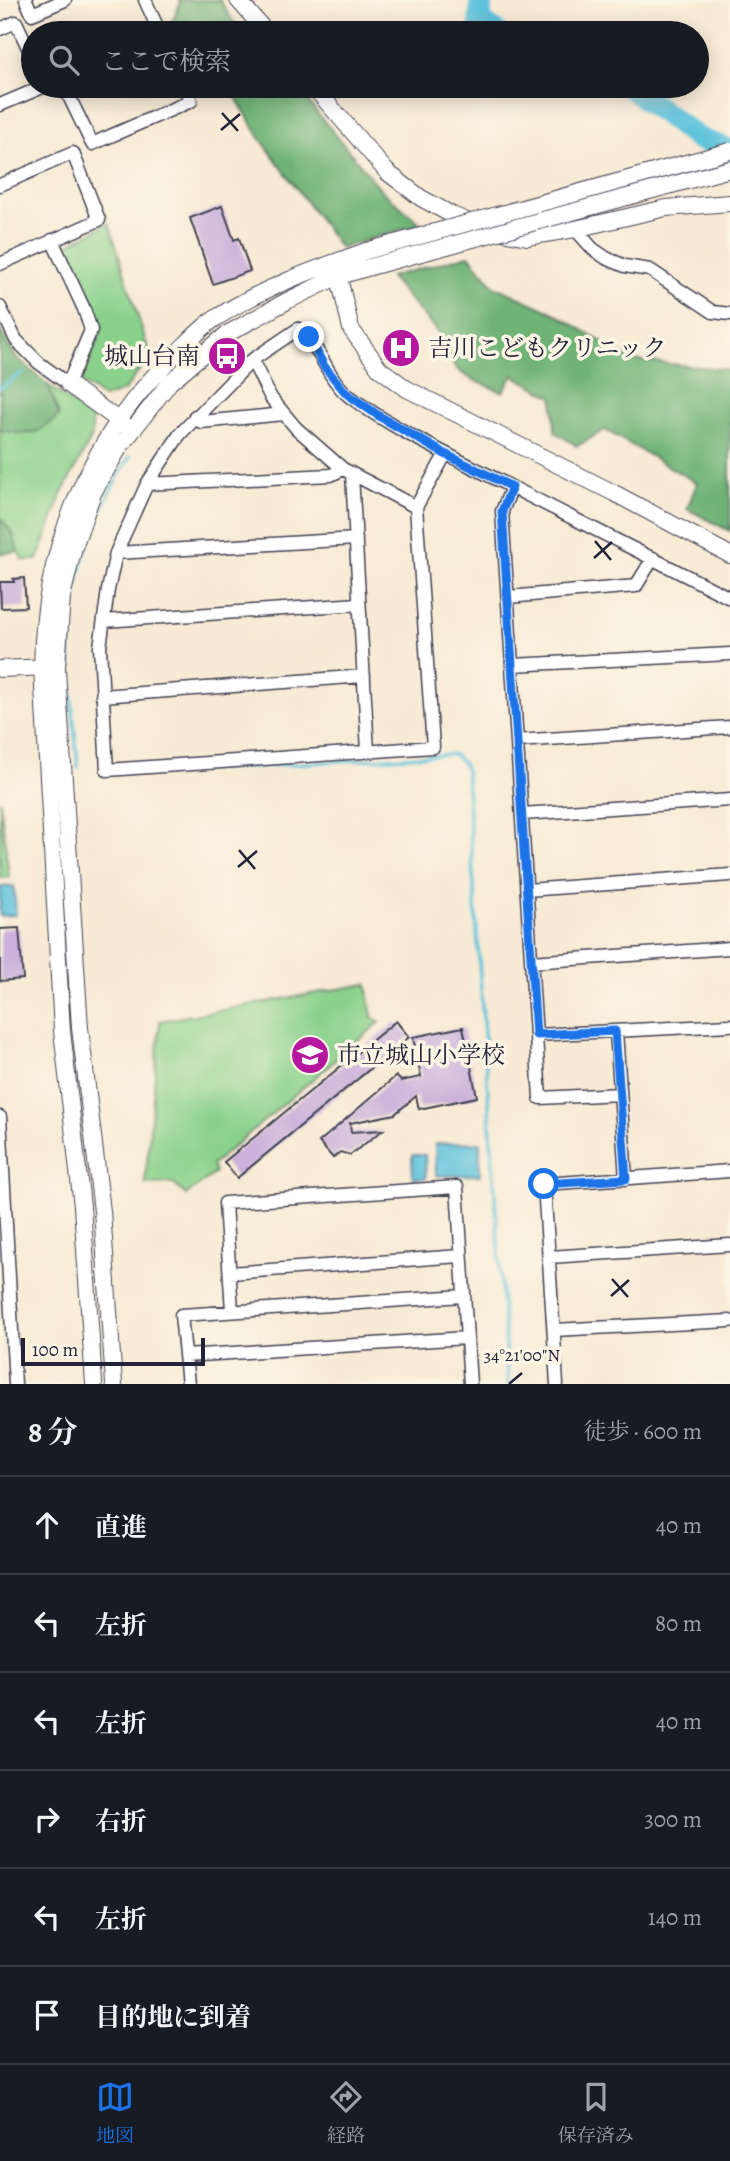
<!DOCTYPE html>
<html lang="ja">
<head>
<meta charset="utf-8">
<style>
	body { margin:0; font-family:Alegreya,"Noto Serif JP",serif; background:#20242c; color:#f1f3f6 }
	.scale { position:absolute; left:21px; bottom:18px; width:184px; box-sizing:border-box; padding-left:7px; border:4px solid #22223b; border-top:0; font-size:19px; line-height:24px; white-space:nowrap; color:#22223b; -webkit-text-stroke:5px #fcf5e5; paint-order:stroke }
	.stop { position:absolute; width:21px; height:21px; margin:-16px; border:5px solid #1a73e8; border-radius:50%; background:#fff }
	.stop.end { background:#1a73e8; border-color:#fff; box-shadow:0 2px 7px #0008 }
	.list { margin:0; padding:0; list-style:none }
	h2 { display:flex; justify-content:space-between; align-items:center; height:91px; margin:0; padding:0 28px; font-size:30px }
	h2 small { font-size:23px; font-weight:400; color:#9ea1a6 }
	.list li { display:grid; grid-template-columns:46px 1fr auto; gap:21px; align-items:center; box-sizing:border-box; height:98px; padding:0 28px; border-top:2px solid #363941 }
	.list b { display:block; font-size:26px; white-space:nowrap }
	.list em { font-size:23px; font-style:normal; color:#9ea1a6 }
	.icon { flex:none; width:38px; height:38px; fill:none; stroke:currentColor; stroke-width:2; stroke-linecap:round; stroke-linejoin:round }
	.map { position:relative; flex:none; width:730px; height:1384px; overflow:hidden }
	.search { position:absolute; background:#171b24; box-shadow:0 4px 18px #0003; left:21px; right:21px; top:21px; height:77px; display:flex; align-items:center; gap:18px; box-sizing:border-box; padding:0 24px; border-radius:38px; color:#9ea1a6; font-size:26px }
	.sheet { height:679px; background:#171b24 }
	nav { display:flex; justify-content:space-around; align-items:center; box-sizing:border-box; height:98px; border-top:2px solid #363941; background:#171b24; font-size:19px; color:#9ea1a6 }
	nav a { display:grid; justify-items:center; gap:4px }
	nav .on { color:#1a73e8 }
	.map>svg:first-child { display:block }
	.green { fill:#8ad18b; stroke:#567a63; stroke-width:2 }
	.forest { fill:#6fb377; stroke:#486a59; stroke-width:2 }
	.water { fill:#5ec2dc; stroke:#40728c; stroke-width:2 }
	.lines { fill:none; stroke-linecap:round; stroke-linejoin:round }
	.stream { stroke:#5ec2dc; stroke-width:3.5 }
	.river { stroke:#5ec2dc; stroke-width:23 }
	.building { fill:#cbb1db }
	.minor-casing { stroke:#424052; stroke-width:15 }
	.tertiary-casing { stroke:#424052; stroke-width:18 }
	.minor { stroke:#fff; stroke-width:12 }
	.tertiary { stroke:#fff; stroke-width:16 }
	.tertiary-bridge-casing { stroke:#424052; stroke-width:18; stroke-linecap:butt }
	.tertiary-bridge { stroke:#fff; stroke-width:16 }
	.route { stroke:#1a73e8; stroke-width:9 }
	.ticks { fill:none; stroke:#22223b; stroke-width:2.5 }
	.labels { text-anchor:middle; stroke-width:7; stroke-linejoin:round; paint-order:stroke }
	.poi-label { font-size:24px; fill:#22223b; stroke:#fcf5e5; text-anchor:start }
	.ticks-label { font-size:18px; text-anchor:middle; fill:#22223b; stroke:#fcf5e5; stroke-width:7; stroke-linejoin:round; paint-order:stroke }
</style>
</head>
<body>
<div class="map">
<svg width="730" height="1384" viewBox="0 0 730 1384">
	<rect width="100%" height="100%" fill="#fcf5e5"/>
	<filter id="ink" filterUnits="userSpaceOnUse"><feTurbulence type="fractalNoise" baseFrequency=".0143" numOctaves="2"/><feDisplacementMap in="SourceGraphic" scale="14" xChannelSelector="R" yChannelSelector="G"/><feConvolveMatrix kernelMatrix="1 2 1 2 8 2 1 2 1" color-interpolation-filters="sRGB"/></filter>
	<filter id="wash" filterUnits="userSpaceOnUse"><feTurbulence type="fractalNoise" baseFrequency=".00686" numOctaves="4" result="noise"/><feDisplacementMap in="SourceGraphic" scale="28" xChannelSelector="R" yChannelSelector="G"/><feGaussianBlur stdDeviation="1.57" result="paint"/><feColorMatrix in="noise" values="0 0 0 0 0 0 0 0 0 0 0 0 0 0 0 0 0 1.4 0 .05"/><feComposite in="paint" operator="in"/></filter>
	<g filter="url(#wash)">
		<rect width="100%" height="100%" fill="#f8ead4"/>
		<path class="green" d="M 109,223 L 150,355 L 124,391 L 103,398 L 81,382 L 102,328 L 65,246 Z
			M 48,385 L 92,417 L 92,437 L 62,493 L 38,560 L 23,560 L 18,552 L 13,534 L 0,518 L 0,430 C 33,435 33,437 59,416 Z
			M 0,800 L 9,877 L 0,878 Z
			M 367,984 L 372,1017 L 380,1022 L 212,1165 L 215,1173 L 186,1195 L 173,1183 L 145,1184 L 160,1021 Z"/>
		<path class="forest" d="M 179,0 L 220,0 L 232,20 L 245,33 L 175,33 L 171,25 L 180,3 Z
			M 229,86 L 295,86 L 383,192 L 421,224 L 340,248 L 260,138 Z
			M 469,255 L 494,286 L 556,314 L 632,360 L 730,370 L 730,531 L 687,509 L 697,483 L 605,430 L 577,446 L 555,432 L 553,397 L 513,375 L 503,392 C 479,382 446,375 447,343 L 390,277 Z
			M 0,331 L 16,357 L 48,385 L 59,416 C 33,437 33,435 0,430 Z
			M 0,518 L 13,534 L 18,552 L 0,554 Z"/>
		<path class="water" d="M 14,886 L 16,915 L 0,916 L 0,887 Z
			M 480,1142 L 480,1175 L 436,1176 L 435,1144 Z
			M 412,1155 L 425,1155 L 426,1178 L 413,1179 Z"/>
		<g class="lines">
			<path class="stream" d="M 0,388 L 22,373
				M 78,767 C 75,729 69,687 70,649 C 71,580 93,514 130,457
				M 185,771 L 453,754 L 463,763 L 466,771 L 508,1384"/>
			<path class="river" d="M 481,0 L 480,21 L 497,33
				M 628,86 L 699,139 L 730,150"/>
		</g>
		<g id="blocks">
			<path class="building" d="M 222,206 L 234,240 L 239,238 L 250,271 L 213,284 L 190,218 Z
				M 24,578 L 26,607 L 1,608 L 0,582 L 14,582 L 13,579 Z
				M 19,928 L 23,979 L 0,981 L 0,929 Z
				M 396,1021 L 409,1037 L 237,1178 L 224,1162 Z
				M 463,1027 L 477,1097 L 419,1109 L 416,1096 L 395,1114 L 350,1123 L 351,1132 L 383,1130 L 350,1155 L 340,1152 L 333,1158 L 319,1142 L 396,1076 L 401,1081 L 421,1077 L 413,1037 Z"/>
		</g>
	</g>
	<g filter="url(#ink)">
		<use href="#blocks" fill-opacity="0" stroke="#424052" stroke-width="2"/>
		<g class="lines">
			<defs>
				<path id="minor" d="M 26,0 L 32,14 L 65,0
					M 145,0 L 160,33
					M 0,29 L 16,22 L 33,58
					M 64,86 L 92,144 L 191,101 L 184,86
					M 0,105 L 45,86
					M 0,185 L 73,153 L 99,220 L 0,264
					M 575,229 L 593,249 L 606,258 L 625,266 L 650,270 L 713,312 L 730,314
					M 0,307 L 16,340 L 39,363 L 68,384 L 91,330 L 84,309 L 52,240
					M 252,360 L 271,398 L 296,428 L 343,469 L 416,507
					M 195,416 L 201,422 L 284,414
					M 445,455 L 416,507 L 433,747 L 107,770 L 100,647 L 108,590 L 116,553 L 147,484 L 180,434 L 252,360 L 298,329 C 321,345 326,378 349,396 C 393,429 443,452 492,477 C 571,518 651,557 730,598
					M 352,475 L 368,751
					M 147,484 L 331,475 L 343,469
					M 512,487 L 502,511 L 540,1098 L 620,1094
					M 116,553 L 356,539
					M 508,597 L 636,586 L 653,558
					M 104,621 L 359,604
					M 512,665 L 730,654
					M 102,696 L 364,676
					M 517,741 L 730,727
					M 522,814 L 730,800
					M 527,890 L 730,875
					M 531,962 L 730,948
					M 616,1031 L 626,1179
					M 536,1035 L 730,1025
					M 0,1117 L 15,1384
					M 549,1257 L 730,1245
					M 230,1273 L 460,1256
					M 232,1311 L 225,1203 L 457,1187 L 470,1384
					M 554,1330 L 730,1321
					M 185,1356 L 466,1338
					M 188,1384 L 181,1315 L 463,1296
					M 557,1384 L 544,1184 L 730,1171"/>
				<path id="tertiary" d="M 238,0 L 267,33
					M 313,86 L 387,172 L 421,198 L 452,215 L 476,225
					M 498,231 L 527,237 L 575,229 L 666,208 L 730,203
					M 337,269 L 351,329 L 380,369 L 407,389 L 614,493 L 730,555
					M 68,384 L 125,425
					M 0,669 L 50,667
					M 94,1384 L 82,1206 L 62,1031 L 43,687 C 36,562 88,434 180,350 C 191,339 203,326 216,318 C 262,288 315,269 366,251
					M 114,1384 L 102,1211 L 80,1028 L 58,687 L 57,667 L 62,597 L 74,547 L 93,493 L 119,448 L 170,382 L 227,334 L 287,301 L 339,276 L 370,267"/>
			</defs>
			<use href="#minor" class="minor-casing"/>
			<use href="#tertiary" class="tertiary-casing"/>
			<use href="#minor" class="minor"/>
			<use href="#tertiary" class="tertiary"/>
			<defs>
				<path id="tertiary-bridge" d="M 366,251 L 730,151
					M 370,267 L 730,169"/>
			</defs>
			<use href="#tertiary-bridge" class="tertiary-bridge-casing"/>
			<use href="#tertiary-bridge" class="tertiary-bridge"/>
		</g>
	</g>
	<g class="lines" filter="url(#ink)">
		<path class="route" d="M 309,337 L 324,366 L 346,393 L 379,416 L 445,454 L 512,487 L 502,511 L 536,1035 L 615,1031 L 626,1179 L 544,1184"/>
	</g>
	<path class="ticks" d="M 222,113 L 238,131M 221,130 L 240,114M 595,541 L 611,560M 594,558 L 612,542M 239,850 L 255,869M 238,867 L 257,851M 612,1279 L 628,1297M 611,1296 L 629,1280M 509,1384 L 522,1373"/>
	<defs>
		<symbol id="hospital-disc" viewBox="-11 -11 22 22"><circle r="9.5" fill="#b5179e" stroke="#fcf5e5"/><path d="M-5-5h3v3.5h4V-5h3V5h-3V1.5h-4V5h-3Z" fill="#fff"/></symbol>
		<symbol id="bus-disc" viewBox="-11 -11 22 22"><circle r="9.5" fill="#b5179e" stroke="#fcf5e5"/><path d="M-5-6H5V4H4V6H2V4H-2V6H-4V4H-5ZM-3.5-4V0h7V-4ZM-3.5 1.2v1.5H-2V1.2ZM2 1.2v1.5H3.5V1.2Z" fill="#fff"/></symbol>
		<symbol id="school-disc" viewBox="-11 -11 22 22"><circle r="9.5" fill="#b5179e" stroke="#fcf5e5"/><path d="M0-5L7-2L0 1L-7-2ZM-4 1L0 2.5L4 1V4Q0 6-4 4Z" fill="#fff"/></symbol>
	</defs>
	<g fill-rule="evenodd">
		<use href="#hospital-disc" x="379" y="326" width="44" height="44"/>
		<use href="#bus-disc" x="205" y="334" width="44" height="44"/>
		<use href="#school-disc" x="288" y="1033" width="44" height="44"/>
	</g>
	<g class="labels">
		<g class="poi-label">
			<text x="428" y="356">吉川こどもクリニック</text>
			<text x="200" y="364" text-anchor="end">城山台南</text>
			<text x="337" y="1063">市立城山小学校</text>
		</g>
	</g>
	<g class="ticks-label">
		<text x="522" y="1361">34°21'00"N</text>
	</g>
</svg>
<div class="scale">100 m</div>
<div class="stop" style="left:544px;top:1184px"></div>
<div class="stop end" style="left:309px;top:337px"></div>
<div class="search"><svg class="icon" aria-label="search" viewBox="0 0 24 24"><circle cx="10" cy="10" r="6"/><path d="M15 15l6 6"/></svg>ここで検索</div>
</div>
<section class="sheet">
<h2>8 分<small>徒歩 · 600 m</small></h2>
<ul class="list">
<li><svg class="icon" aria-label="ahead" viewBox="0 0 24 24"><path d="M12 20V5M6 11l6-6 6 6"/></svg><div><b>直進</b></div><em>40 m</em></li>
<li><svg class="icon" aria-label="left" viewBox="0 0 24 24"><path d="M17 20v-9H6M10 6l-5 5 5 5"/></svg><div><b>左折</b></div><em>80 m</em></li>
<li><svg class="icon" aria-label="left" viewBox="0 0 24 24"><path d="M17 20v-9H6M10 6l-5 5 5 5"/></svg><div><b>左折</b></div><em>40 m</em></li>
<li><svg class="icon" aria-label="right" viewBox="0 0 24 24"><path d="M7 20v-9h11M14 6l5 5-5 5"/></svg><div><b>右折</b></div><em>300 m</em></li>
<li><svg class="icon" aria-label="left" viewBox="0 0 24 24"><path d="M17 20v-9H6M10 6l-5 5 5 5"/></svg><div><b>左折</b></div><em>140 m</em></li>
<li><svg class="icon" aria-label="arrive" viewBox="0 0 24 24"><path d="M6 21V4h12l-3 4 3 4H6"/></svg><div><b>目的地に到着</b></div></li>
</ul>
</section>
<nav>
<a class="on"><svg class="icon" aria-label="map" viewBox="0 0 24 24"><path d="M3 6l6-2 6 2 6-2v14l-6 2-6-2-6 2zM9 4v14M15 6v14"/></svg>地図</a>
<a><svg class="icon" aria-label="directions" viewBox="0 0 24 24"><path d="M12 3l9 9-9 9-9-9zM9 14v-3h6M13 9l2 2-2 2"/></svg>経路</a>
<a><svg class="icon" aria-label="saved" viewBox="0 0 24 24"><path d="M7 4h10v16l-5-4-5 4z"/></svg>保存済み</a>
</nav>
</body>
</html>
